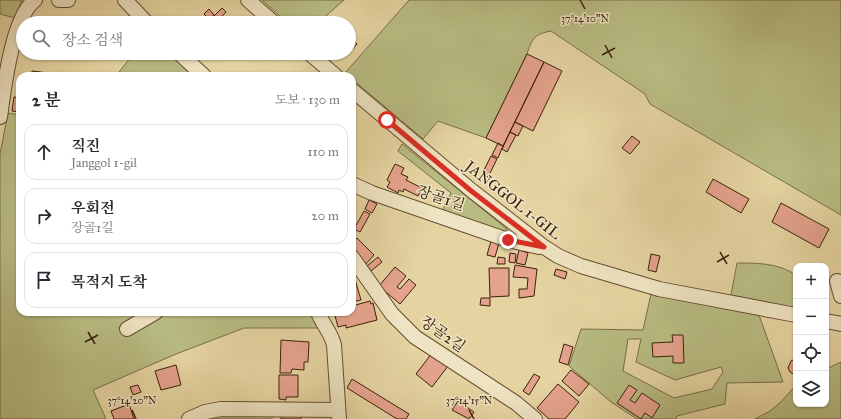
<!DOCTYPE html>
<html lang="ko">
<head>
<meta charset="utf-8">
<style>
	body { margin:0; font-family:"IM FELL Great Primer","Noto Serif KR",serif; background:#f7f7f7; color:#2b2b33 }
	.controls { position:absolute; right:12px; bottom:12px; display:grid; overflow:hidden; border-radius:8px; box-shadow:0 1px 3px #0004 }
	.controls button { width:36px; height:36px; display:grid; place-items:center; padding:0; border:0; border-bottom:1px solid #e1e1e2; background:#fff; color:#2b2b33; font:20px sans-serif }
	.stop { position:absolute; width:12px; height:12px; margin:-9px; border:3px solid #d93025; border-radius:50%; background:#fff }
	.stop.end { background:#d93025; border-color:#fff; box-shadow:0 1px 4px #0008 }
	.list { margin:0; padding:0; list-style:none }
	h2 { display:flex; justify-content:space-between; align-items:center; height:52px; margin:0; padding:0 16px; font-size:17px }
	h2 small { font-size:13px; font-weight:400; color:#7c7c81 }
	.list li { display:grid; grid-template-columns:26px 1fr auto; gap:12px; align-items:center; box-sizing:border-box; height:56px; margin:0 8px 8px; padding:0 8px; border:1px solid #e1e1e2; border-radius:12px }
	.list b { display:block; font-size:15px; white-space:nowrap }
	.list p { margin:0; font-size:13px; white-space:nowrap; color:#7c7c81 }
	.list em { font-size:13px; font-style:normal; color:#7c7c81 }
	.icon { flex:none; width:22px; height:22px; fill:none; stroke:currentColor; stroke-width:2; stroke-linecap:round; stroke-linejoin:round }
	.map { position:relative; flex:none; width:841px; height:419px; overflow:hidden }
	.search { position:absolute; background:#fff; box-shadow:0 1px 3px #0004; left:16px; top:16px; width:340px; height:44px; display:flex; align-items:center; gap:10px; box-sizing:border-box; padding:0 14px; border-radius:22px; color:#7c7c81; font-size:15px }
	.panel { position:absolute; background:#fff; box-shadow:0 1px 3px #0004; left:16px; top:72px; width:340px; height:244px; border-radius:12px }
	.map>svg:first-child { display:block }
	.green { fill:#b8bc82; stroke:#796e46; fill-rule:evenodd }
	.building { fill:#e5a38d; stroke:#3a200b }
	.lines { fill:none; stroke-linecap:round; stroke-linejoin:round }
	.minor-casing { stroke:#654d30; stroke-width:16 }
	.minor { stroke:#eee3c2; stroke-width:14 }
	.route { stroke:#d93025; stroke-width:5 }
	.ticks { fill:none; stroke:#3a200b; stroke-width:1.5 }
	.labels { text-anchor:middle; stroke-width:3; stroke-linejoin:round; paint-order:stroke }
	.street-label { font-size:15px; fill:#3a200b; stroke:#eee3c2 }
	.ticks-label { font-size:10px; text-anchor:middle; fill:#3a200b; stroke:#eee3c2; stroke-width:3; stroke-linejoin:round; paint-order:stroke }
</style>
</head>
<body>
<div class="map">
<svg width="841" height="419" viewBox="0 0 841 419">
	<rect width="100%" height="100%" fill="#e5d4a1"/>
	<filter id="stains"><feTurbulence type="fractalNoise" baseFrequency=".005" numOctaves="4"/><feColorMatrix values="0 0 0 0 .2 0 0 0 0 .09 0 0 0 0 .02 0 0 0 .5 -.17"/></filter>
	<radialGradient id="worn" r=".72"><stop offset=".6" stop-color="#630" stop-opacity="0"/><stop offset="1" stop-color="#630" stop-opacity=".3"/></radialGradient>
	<path class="green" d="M 0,0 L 22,0 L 15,18 L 0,14 Z
		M 262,0 L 344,0 L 318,23 L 288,23 Z
		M 409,0 L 841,0 L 841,215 L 650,104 L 645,94 L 551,31 C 535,34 532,38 527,54 L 486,138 L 438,121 L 423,139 L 352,79 L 352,76 L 345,73 Z
		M 134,53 L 173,53 L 197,76 L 116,76 Z
		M 8,113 L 20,115 L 20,312 L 147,312 L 119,327 L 124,336 L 165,312 L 314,312 L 323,330 L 317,328 L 244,328 L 176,354 L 93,390 L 106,419 L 0,419 L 0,154 Z
		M 402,144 L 507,229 L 508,234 L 441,213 L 451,193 L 398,151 Z
		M 737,263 C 757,263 778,263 796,275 L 796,308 L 731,295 Z
		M 651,294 L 759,315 L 783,382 L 727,383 L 725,404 L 677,416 L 676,419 L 637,419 L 611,402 L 569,366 L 581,329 L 643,330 ZM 628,339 L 641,339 L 636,362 L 675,380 L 721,367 L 723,372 L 712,389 L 674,398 L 623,371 Z
		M 841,362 L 841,419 L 755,419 L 770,411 L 781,402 L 796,385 L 796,404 L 826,404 L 826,369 Z
		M 223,415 L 272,416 L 272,419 L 204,419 Z"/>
	<path class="building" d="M 222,8 L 226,12 L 216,23 L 213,23 L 210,20 Z
		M 209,9 L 214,15 L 210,20 L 204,14 Z
		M 349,37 L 357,44 L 349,53 Z
		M 73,53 L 83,53 L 81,56 Z
		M 527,54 L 544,62 L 503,146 L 486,138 Z
		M 544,62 L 562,71 L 533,131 L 515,122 Z
		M 32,71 L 57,74 L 57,76 L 32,76 Z
		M 14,97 L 20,98 L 20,112 L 12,111 Z
		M 515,122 L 523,126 L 518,136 L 510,132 Z
		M 510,132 L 516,135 L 507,152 L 502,149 Z
		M 632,136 L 640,142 L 630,154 L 622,148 Z
		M 498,143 L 503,146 L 498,158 L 492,155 Z
		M 491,156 L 497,159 L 488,177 L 482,174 Z
		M 395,164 L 404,168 L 401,174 L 408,177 L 406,180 L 422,188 L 418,196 L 404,189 L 403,192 L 399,190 L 398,193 L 387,187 L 390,182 L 387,180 Z
		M 713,179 L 749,199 L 741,213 L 706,192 Z
		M 369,200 L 377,204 L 372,213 L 365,209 Z
		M 781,203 L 829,229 L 819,248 L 772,222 Z
		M 364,211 L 370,214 L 360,232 L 354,229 Z
		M 357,238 L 374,255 L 365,265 L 352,252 L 352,243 Z
		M 491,241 L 499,243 L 495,257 L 487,255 Z
		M 519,250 L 528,253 L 525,265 L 516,263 Z
		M 510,253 L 516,254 L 515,263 L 509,262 Z
		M 651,254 L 660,256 L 656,272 L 648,270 Z
		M 378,257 L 382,262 L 371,271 L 367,266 Z
		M 498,257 L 505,258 L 505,264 L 497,264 Z
		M 515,265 L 537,269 L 534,296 L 519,298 L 519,289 L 527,289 L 528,278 L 513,277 Z
		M 395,267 L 406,276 L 397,287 L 400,289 L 409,279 L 416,285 L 400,304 L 379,286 Z
		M 489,268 L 509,268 L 509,296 L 490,297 Z
		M 556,269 L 567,272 L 565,279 L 554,275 Z
		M 352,276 L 354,276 L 361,300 L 352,302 Z
		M 481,298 L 490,298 L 490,306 L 480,305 Z
		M 370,301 L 371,304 L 373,303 L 377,320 L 346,328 L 346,325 L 338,327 L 334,312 L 352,312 L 352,306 Z
		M 672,335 L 683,335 L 684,363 L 673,363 L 673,356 L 653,357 L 652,343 L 673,342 Z
		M 281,340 L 309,342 L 308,362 L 304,362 L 304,370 L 292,369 L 291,373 L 280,373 Z
		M 564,344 L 573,347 L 568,365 L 559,362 Z
		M 432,353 L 448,366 L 432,387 L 416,374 Z
		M 795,359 L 796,375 L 795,375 L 790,372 L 788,368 L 791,361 Z
		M 176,365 L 181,385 L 161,390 L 155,371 Z
		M 571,370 L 589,384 L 579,396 L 562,381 Z
		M 534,374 L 540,377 L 529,395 L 523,391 Z
		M 279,375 L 298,375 L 298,397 L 286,397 L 286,400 L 279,399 Z
		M 352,379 L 409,414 L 406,419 L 397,419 L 347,388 Z
		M 558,384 L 579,402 L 565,419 L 549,419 L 537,408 Z
		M 138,385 L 141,392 L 133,395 L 130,387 Z
		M 629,385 L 637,390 L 630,400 L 635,403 L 642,393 L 660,405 L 652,418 L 645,413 L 641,419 L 617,403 Z
		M 458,401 L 474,412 L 469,419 L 452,410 Z
		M 129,404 L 134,419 L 114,419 L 111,411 Z
		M 281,415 L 301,416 L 301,419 L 281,419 Z"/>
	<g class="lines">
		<defs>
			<path id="minor" d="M 59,0 L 68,0
				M 125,0 L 147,23
				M 248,0 L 274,23
				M 179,53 L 204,76
				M 309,53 L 336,76
				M 352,90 L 471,190 L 544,247 L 558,256 L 581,266 L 659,289 L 796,315
				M 0,117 C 4,89 12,17 35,0
				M 352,184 L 372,193 L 508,240 L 539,247
				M 352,257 L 392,314 L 415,337 L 516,403 L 535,419
				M 837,281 L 841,296
				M 318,312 C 322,324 331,332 334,345 L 339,419
				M 826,321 L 841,324
				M 127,329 L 156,312
				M 189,419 L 205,412 L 221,409 L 338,410"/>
		</defs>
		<use href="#minor" class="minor-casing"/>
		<use href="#minor" class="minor"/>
	</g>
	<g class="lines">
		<path class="route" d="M 387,120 L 470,190 L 544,247 L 508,240"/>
	</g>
	<path class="ticks" d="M 580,0 L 585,9M 605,45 L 612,58M 602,55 L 615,48M 720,252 L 727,264M 717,262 L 729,255M 88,332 L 95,344M 85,342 L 98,335M 132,410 L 136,419M 469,410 L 474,419"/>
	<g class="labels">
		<g class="street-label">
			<text transform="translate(441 198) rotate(18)" y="5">장골1길</text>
			<text transform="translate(513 200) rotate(38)" y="5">JANGGOL 1-GIL</text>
			<text transform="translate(443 334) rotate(35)" y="5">장골2길</text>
		</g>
	</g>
	<g class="ticks-label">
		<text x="585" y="22">37°14'10"N</text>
		<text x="132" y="404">37°14'20"N</text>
		<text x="469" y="404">37°14'15"N</text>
	</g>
	<rect width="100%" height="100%" filter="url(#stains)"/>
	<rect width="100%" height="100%" fill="url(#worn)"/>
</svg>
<div class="controls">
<button>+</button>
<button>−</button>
<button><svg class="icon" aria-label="locate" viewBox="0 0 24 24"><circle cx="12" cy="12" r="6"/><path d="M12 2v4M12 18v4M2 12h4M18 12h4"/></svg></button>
<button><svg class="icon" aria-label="layers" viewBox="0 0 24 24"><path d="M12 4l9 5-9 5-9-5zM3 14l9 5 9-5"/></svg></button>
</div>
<div class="stop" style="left:387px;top:120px"></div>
<div class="stop end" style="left:508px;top:240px"></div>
<div class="search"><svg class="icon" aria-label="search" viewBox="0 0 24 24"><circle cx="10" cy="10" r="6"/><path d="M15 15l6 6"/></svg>장소 검색</div>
<section class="panel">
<h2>2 분<small>도보 · 130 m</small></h2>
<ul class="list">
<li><svg class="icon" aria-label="ahead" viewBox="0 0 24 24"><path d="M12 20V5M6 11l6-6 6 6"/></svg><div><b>직진</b><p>Janggol 1-gil</p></div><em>110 m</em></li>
<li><svg class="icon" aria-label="right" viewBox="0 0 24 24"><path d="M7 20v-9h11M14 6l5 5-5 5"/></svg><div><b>우회전</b><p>장골1길</p></div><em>20 m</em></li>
<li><svg class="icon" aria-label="arrive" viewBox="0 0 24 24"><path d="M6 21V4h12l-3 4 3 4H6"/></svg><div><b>목적지 도착</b></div></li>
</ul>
</section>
</div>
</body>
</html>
